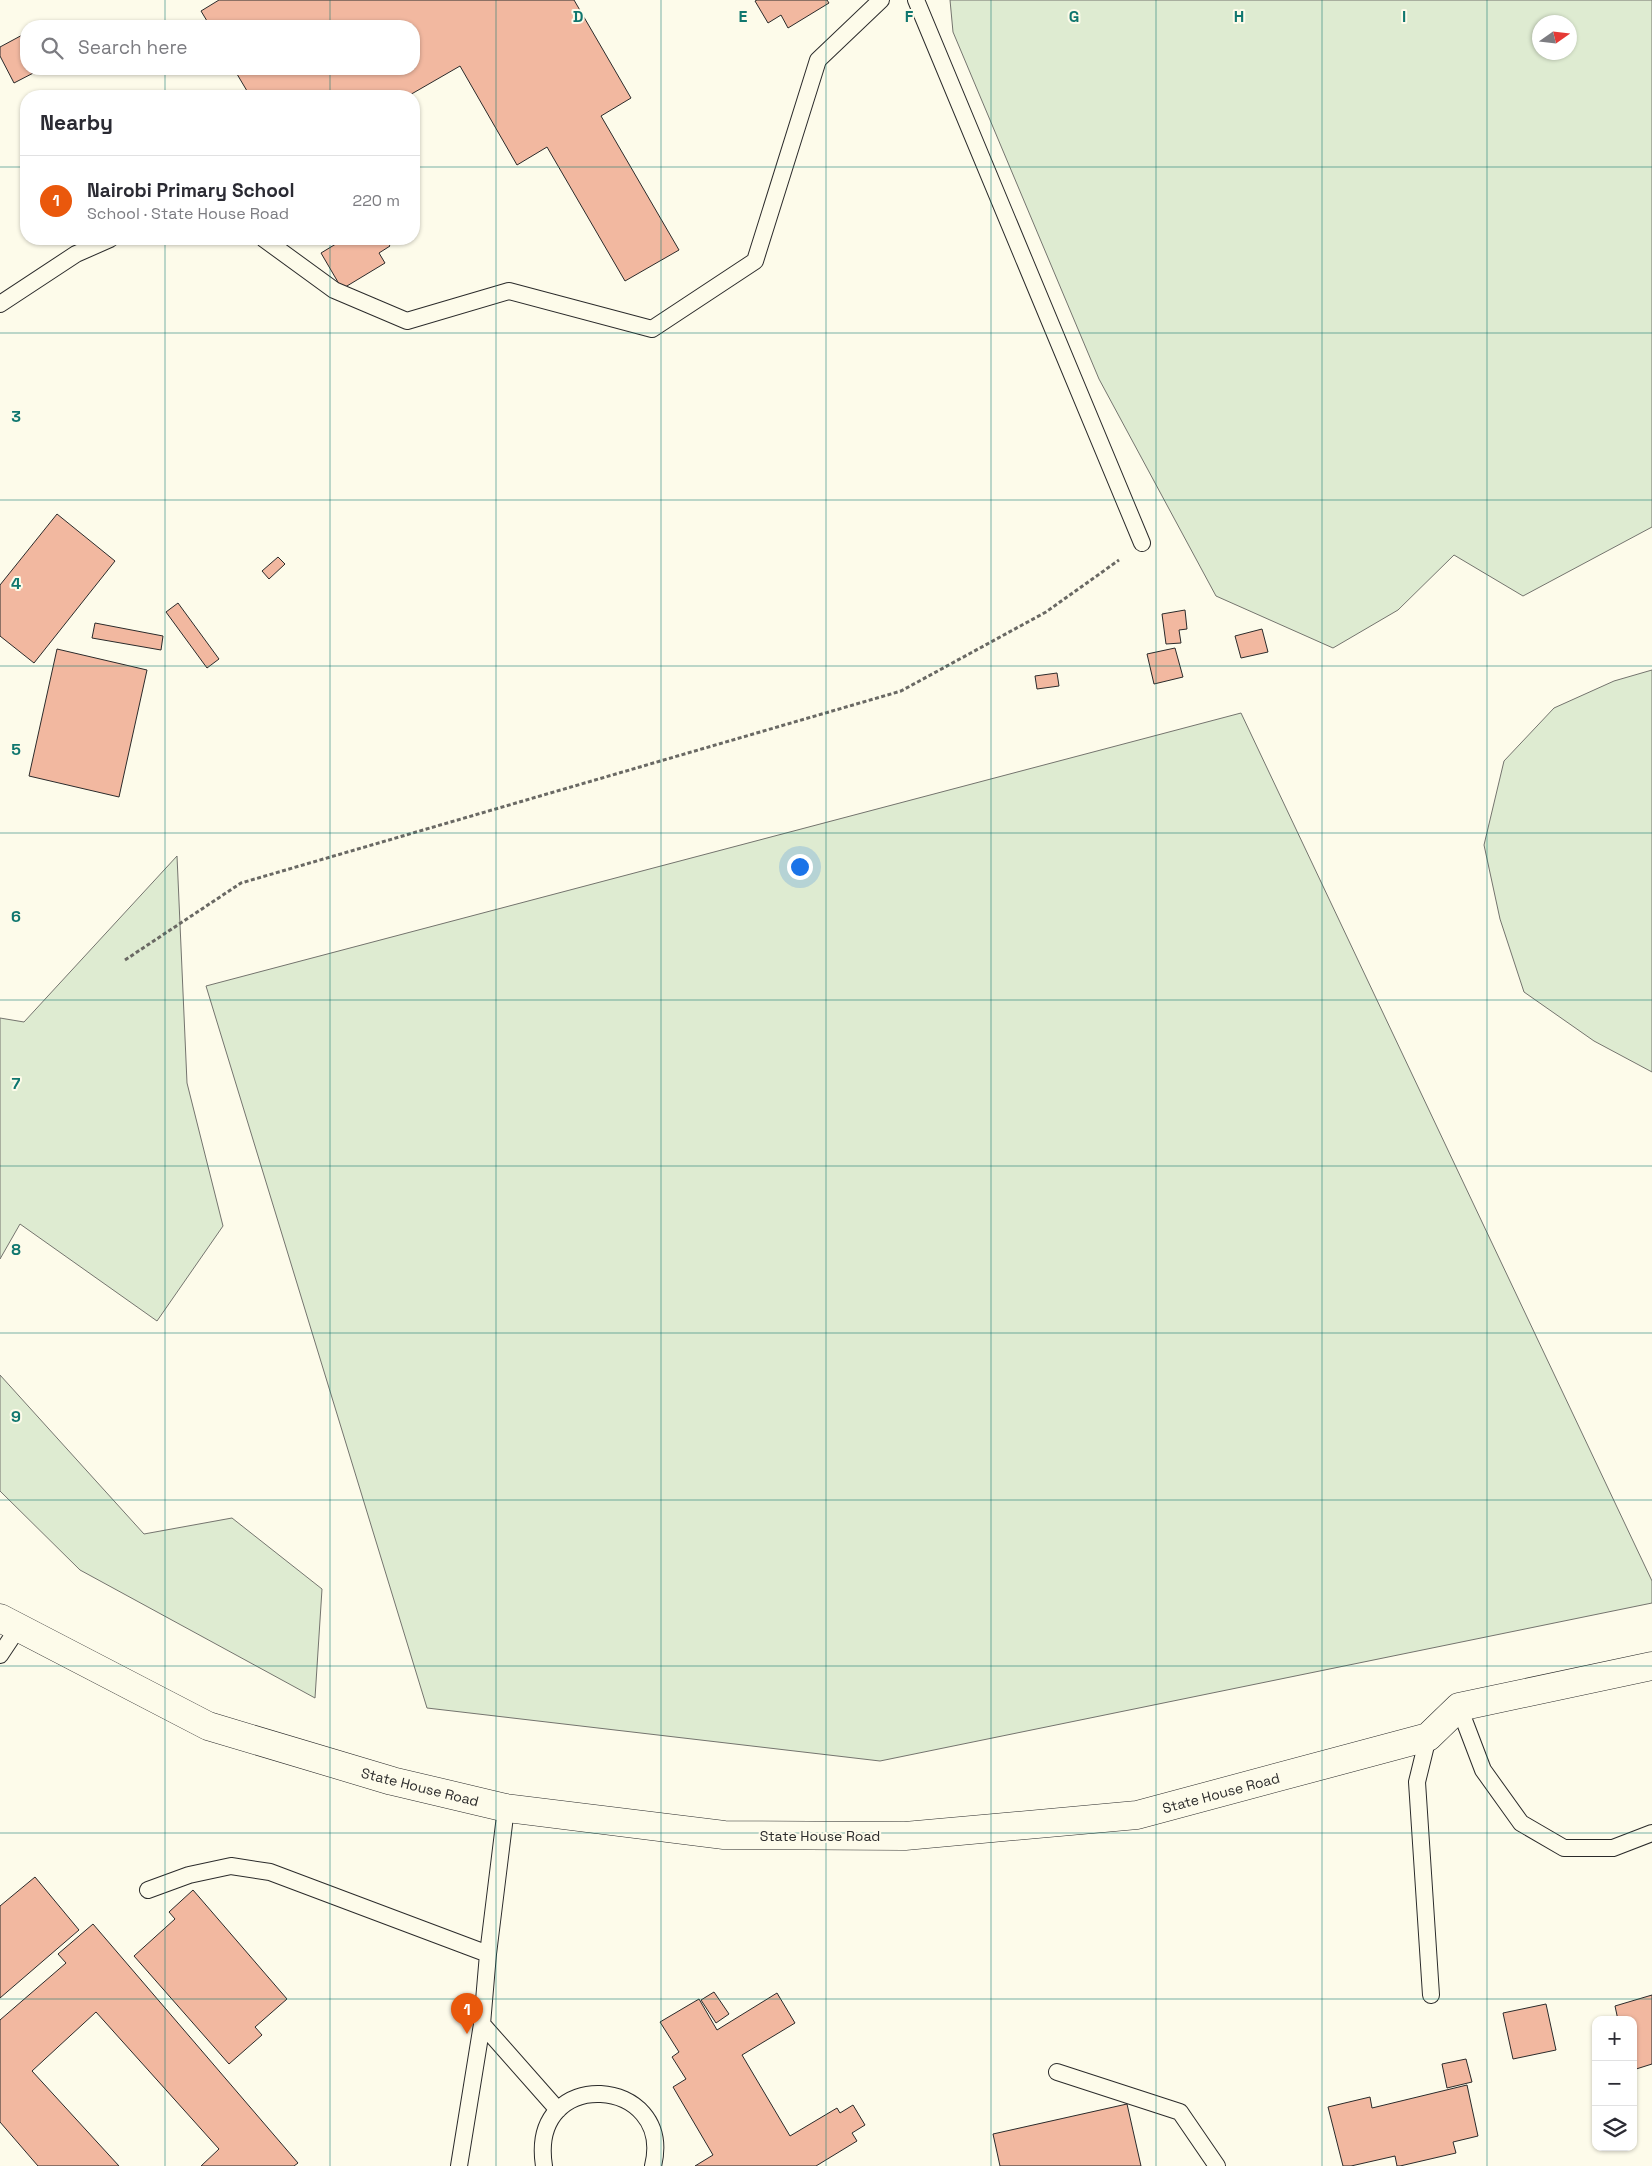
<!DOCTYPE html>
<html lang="en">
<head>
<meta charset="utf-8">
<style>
	body { margin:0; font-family:"Space Grotesk",sans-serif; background:#f2f2f3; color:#2b2b33 }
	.controls { position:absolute; right:15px; bottom:15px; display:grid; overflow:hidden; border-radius:10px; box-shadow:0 1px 4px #0004 }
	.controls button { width:45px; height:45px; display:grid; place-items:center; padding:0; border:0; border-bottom:1px solid #e1e1e2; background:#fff; color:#2b2b33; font:25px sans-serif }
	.compass { position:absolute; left:1532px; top:15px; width:45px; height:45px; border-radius:50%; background:#fff; box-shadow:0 1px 4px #0004; rotate:76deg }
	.you { position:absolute; left:799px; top:866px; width:18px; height:18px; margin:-12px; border:4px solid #fff; border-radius:50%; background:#1a73e8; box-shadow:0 0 0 8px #1a73e833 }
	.badge { display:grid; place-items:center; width:32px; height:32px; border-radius:50%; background:#ea580c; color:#fff; font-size:16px; font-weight:700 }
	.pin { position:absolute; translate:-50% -41px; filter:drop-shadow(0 1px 2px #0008) }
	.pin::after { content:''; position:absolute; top:26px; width:18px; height:15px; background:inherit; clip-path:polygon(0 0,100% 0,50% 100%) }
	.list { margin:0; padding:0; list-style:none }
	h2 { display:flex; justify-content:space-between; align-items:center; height:65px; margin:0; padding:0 20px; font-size:21px }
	h2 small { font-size:16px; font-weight:400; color:#7c7c81 }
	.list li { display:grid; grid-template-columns:32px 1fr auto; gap:15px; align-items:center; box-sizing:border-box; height:90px; padding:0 20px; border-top:1px solid #e1e1e2 }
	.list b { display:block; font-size:19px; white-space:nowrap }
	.list p { margin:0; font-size:16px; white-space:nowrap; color:#7c7c81 }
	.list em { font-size:16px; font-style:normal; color:#7c7c81 }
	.icon { flex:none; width:28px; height:28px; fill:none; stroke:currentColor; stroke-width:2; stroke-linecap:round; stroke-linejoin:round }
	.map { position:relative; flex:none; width:1652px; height:2166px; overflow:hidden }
	.search { position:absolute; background:#fff; box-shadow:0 1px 4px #0004; left:20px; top:20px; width:400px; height:55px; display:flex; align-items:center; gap:12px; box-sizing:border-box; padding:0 18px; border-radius:20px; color:#7c7c81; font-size:19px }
	.panel { position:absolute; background:#fff; box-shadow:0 1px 4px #0004; left:20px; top:90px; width:400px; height:155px; border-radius:20px }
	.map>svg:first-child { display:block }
	.green { fill:#deebd1; stroke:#74746e; fill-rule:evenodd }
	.building { fill:#f2b8a0; stroke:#2b2b2b }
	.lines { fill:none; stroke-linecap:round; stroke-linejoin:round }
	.lane-casing { stroke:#2b2b2b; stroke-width:18 }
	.secondary-casing { stroke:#2b2b2b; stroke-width:29 }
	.path { stroke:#6a6964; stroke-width:3; stroke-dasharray:4 2.5; stroke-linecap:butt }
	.lane { stroke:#fdfbea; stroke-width:16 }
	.secondary { stroke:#fdfbea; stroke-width:28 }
	.grid { fill:none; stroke:#0f766e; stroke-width:1; stroke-opacity:0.55 }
	.labels { text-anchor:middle; stroke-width:4; stroke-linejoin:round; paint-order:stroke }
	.street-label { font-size:14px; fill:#2b2b2b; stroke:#fdfbea }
	.grid-label { font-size:16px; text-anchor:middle; font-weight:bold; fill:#0f766e; stroke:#fdfbea; stroke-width:4; stroke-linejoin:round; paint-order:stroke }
</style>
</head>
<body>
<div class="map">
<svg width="1652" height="2166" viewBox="0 0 1652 2166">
	<rect width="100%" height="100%" fill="#fdfbea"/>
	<path class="green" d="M 950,0 L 1652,0 L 1652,527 L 1523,596 L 1454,555 L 1398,610 L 1333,648 L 1216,596 L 1099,379 L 953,32 ZM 1570,22 L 1570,52 L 1540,52 L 1540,22 Z
		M 1652,670 L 1652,1072 L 1594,1041 L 1524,992 L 1500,919 L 1484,845 L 1504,761 L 1554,708 L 1614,681 Z
		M 1241,713 L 1652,1581 L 1652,1603 L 880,1761 L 427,1708 L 206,986 Z
		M 177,856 L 187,1083 L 223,1226 L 157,1321 L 20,1224 L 0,1259 L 0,1018 L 24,1022 Z
		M 0,1375 L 144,1534 L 232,1518 L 322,1589 L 315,1698 L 80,1570 L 0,1491 Z"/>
	<path class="building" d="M 219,0 L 574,0 L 631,98 L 601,116 L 679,250 L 625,281 L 547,147 L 517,165 L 460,66 L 408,96 L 250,96 L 234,69 L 414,69 L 414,26 L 210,26 L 201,11 Z
		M 757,0 L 827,0 L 829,3 L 788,28 L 781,15 L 768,23 L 755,1 Z
		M 26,33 L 26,69 L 41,69 L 14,83 L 0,56 L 0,47 Z
		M 344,239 L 385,239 L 390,246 L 379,253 L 385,263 L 342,289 L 321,253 Z
		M 57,514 L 115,561 L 34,663 L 0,636 L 0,585 Z
		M 278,557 L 285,564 L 269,579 L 262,571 Z
		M 178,603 L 219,659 L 207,668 L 166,612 Z
		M 1185,610 L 1187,629 L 1179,630 L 1181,643 L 1166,644 L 1162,614 Z
		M 95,623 L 163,636 L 161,650 L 92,638 Z
		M 1262,629 L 1268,652 L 1241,658 L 1235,636 Z
		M 1175,648 L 1183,677 L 1154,684 L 1147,654 Z
		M 57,649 L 147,670 L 119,797 L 29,776 Z
		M 1057,673 L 1059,686 L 1037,689 L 1035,676 Z
		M 35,1877 L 79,1930 L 0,1998 L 0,1906 Z
		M 193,1890 L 287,1999 L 255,2027 L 262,2035 L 229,2064 L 134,1956 L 175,1919 L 169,1912 Z
		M 93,1924 L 298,2163 L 294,2166 L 201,2166 L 219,2149 L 96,2012 L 32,2071 L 119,2166 L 38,2166 L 0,2122 L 0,2020 L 66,1963 L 58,1954 Z
		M 714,1992 L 729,2014 L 716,2023 L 701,2000 Z
		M 777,1993 L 795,2023 L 742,2055 L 790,2136 L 837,2108 L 840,2113 L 853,2105 L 865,2125 L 852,2133 L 857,2141 L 816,2166 L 695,2166 L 713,2155 L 673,2087 L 686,2079 L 672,2057 L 679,2052 L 660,2022 L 699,1999 L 717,2030 Z
		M 1652,1995 L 1652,2064 L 1633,2070 L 1633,2020 L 1618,2020 L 1615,2006 Z
		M 1546,2004 L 1556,2050 L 1513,2059 L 1503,2013 Z
		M 1466,2059 L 1472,2082 L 1447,2088 L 1442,2064 Z
		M 1467,2085 L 1478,2136 L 1453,2142 L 1456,2153 L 1400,2166 L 1397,2166 L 1395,2156 L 1351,2166 L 1343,2166 L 1328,2107 L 1370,2097 L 1372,2108 Z
		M 1127,2104 L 1141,2166 L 1000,2166 L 993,2134 Z"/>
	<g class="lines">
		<defs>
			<path id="lane" d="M 916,0 L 1142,543
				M 264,239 L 334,290 L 407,321 L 509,291 L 652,329 L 755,261 L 818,60 L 881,0
				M 0,304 L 76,254 L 110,239
				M 0,1655 L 18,1628
				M 1459,1707 L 1483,1770 L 1521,1823 L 1564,1848 L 1613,1848 L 1652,1833
				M 1428,1737 L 1417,1782 L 1431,1995
				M 148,1890 L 189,1875 L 231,1866 L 270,1872 L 488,1954
				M 482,2024 L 558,2110
				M 1057,2072 L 1180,2112 L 1217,2166
				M 459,2166 L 482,2024 L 488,1954 L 506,1808
				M 544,2166 C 528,2064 675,2076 653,2166"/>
			<path id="secondary" d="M 0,1618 L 208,1726 L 392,1781 L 506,1808 L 724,1835 L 905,1836 L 1137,1815 L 1428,1737 L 1459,1707 L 1652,1666"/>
		</defs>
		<use href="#lane" class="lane-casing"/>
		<use href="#secondary" class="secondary-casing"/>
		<path class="path" d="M 125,960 L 241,883 L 901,691 L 1046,612 L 1119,560"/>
		<use href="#lane" class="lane"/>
		<use href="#secondary" class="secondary"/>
	</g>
	<path class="grid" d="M 165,0 L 165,26M 330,0 L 330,26M 496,0 L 496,2166M 661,0 L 661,2166M 826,0 L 826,2166M 991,0 L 991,2166M 1156,0 L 1156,2166M 1322,0 L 1322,2166M 1487,0 L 1487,2166M 165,69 L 165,96M 330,69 L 330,96M 0,167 L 26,167M 414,167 L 1652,167M 165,239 L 165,2166M 330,239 L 330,2166M 0,333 L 1652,333M 0,500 L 1652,500M 0,666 L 1652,666M 0,833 L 1652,833M 0,1000 L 1652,1000M 0,1166 L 1652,1166M 0,1333 L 1652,1333M 0,1500 L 1652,1500M 0,1666 L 1652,1666M 0,1833 L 1652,1833M 0,1999 L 1652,1999"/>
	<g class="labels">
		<g class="street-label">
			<text transform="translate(420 1787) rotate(14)" y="5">State House Road</text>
			<text transform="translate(1221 1793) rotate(-15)" y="5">State House Road</text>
			<text x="820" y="1841">State House Road</text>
		</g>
	</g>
	<g class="grid-label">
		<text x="578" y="22">D</text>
		<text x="743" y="22">E</text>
		<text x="909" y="22">F</text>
		<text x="1074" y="22">G</text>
		<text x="1239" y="22">H</text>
		<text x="1404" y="22">I</text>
		<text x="16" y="422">3</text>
		<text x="16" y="589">4</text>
		<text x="16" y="755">5</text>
		<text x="16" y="922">6</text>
		<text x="16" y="1089">7</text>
		<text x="16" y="1255">8</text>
		<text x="16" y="1422">9</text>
	</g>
</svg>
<div class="controls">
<button>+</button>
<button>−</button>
<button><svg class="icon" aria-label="layers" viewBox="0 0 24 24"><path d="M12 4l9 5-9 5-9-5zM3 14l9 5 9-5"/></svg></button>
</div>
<svg class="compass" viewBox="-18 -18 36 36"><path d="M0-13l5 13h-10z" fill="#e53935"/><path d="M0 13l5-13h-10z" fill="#7c7c81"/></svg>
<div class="you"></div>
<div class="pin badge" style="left:467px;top:2034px">1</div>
<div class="search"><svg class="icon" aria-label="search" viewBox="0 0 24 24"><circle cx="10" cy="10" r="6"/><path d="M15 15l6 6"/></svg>Search here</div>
<section class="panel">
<h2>Nearby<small></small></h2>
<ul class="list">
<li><span class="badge">1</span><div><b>Nairobi Primary School</b><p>School · State House Road</p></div><em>220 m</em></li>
</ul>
</section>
</div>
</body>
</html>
